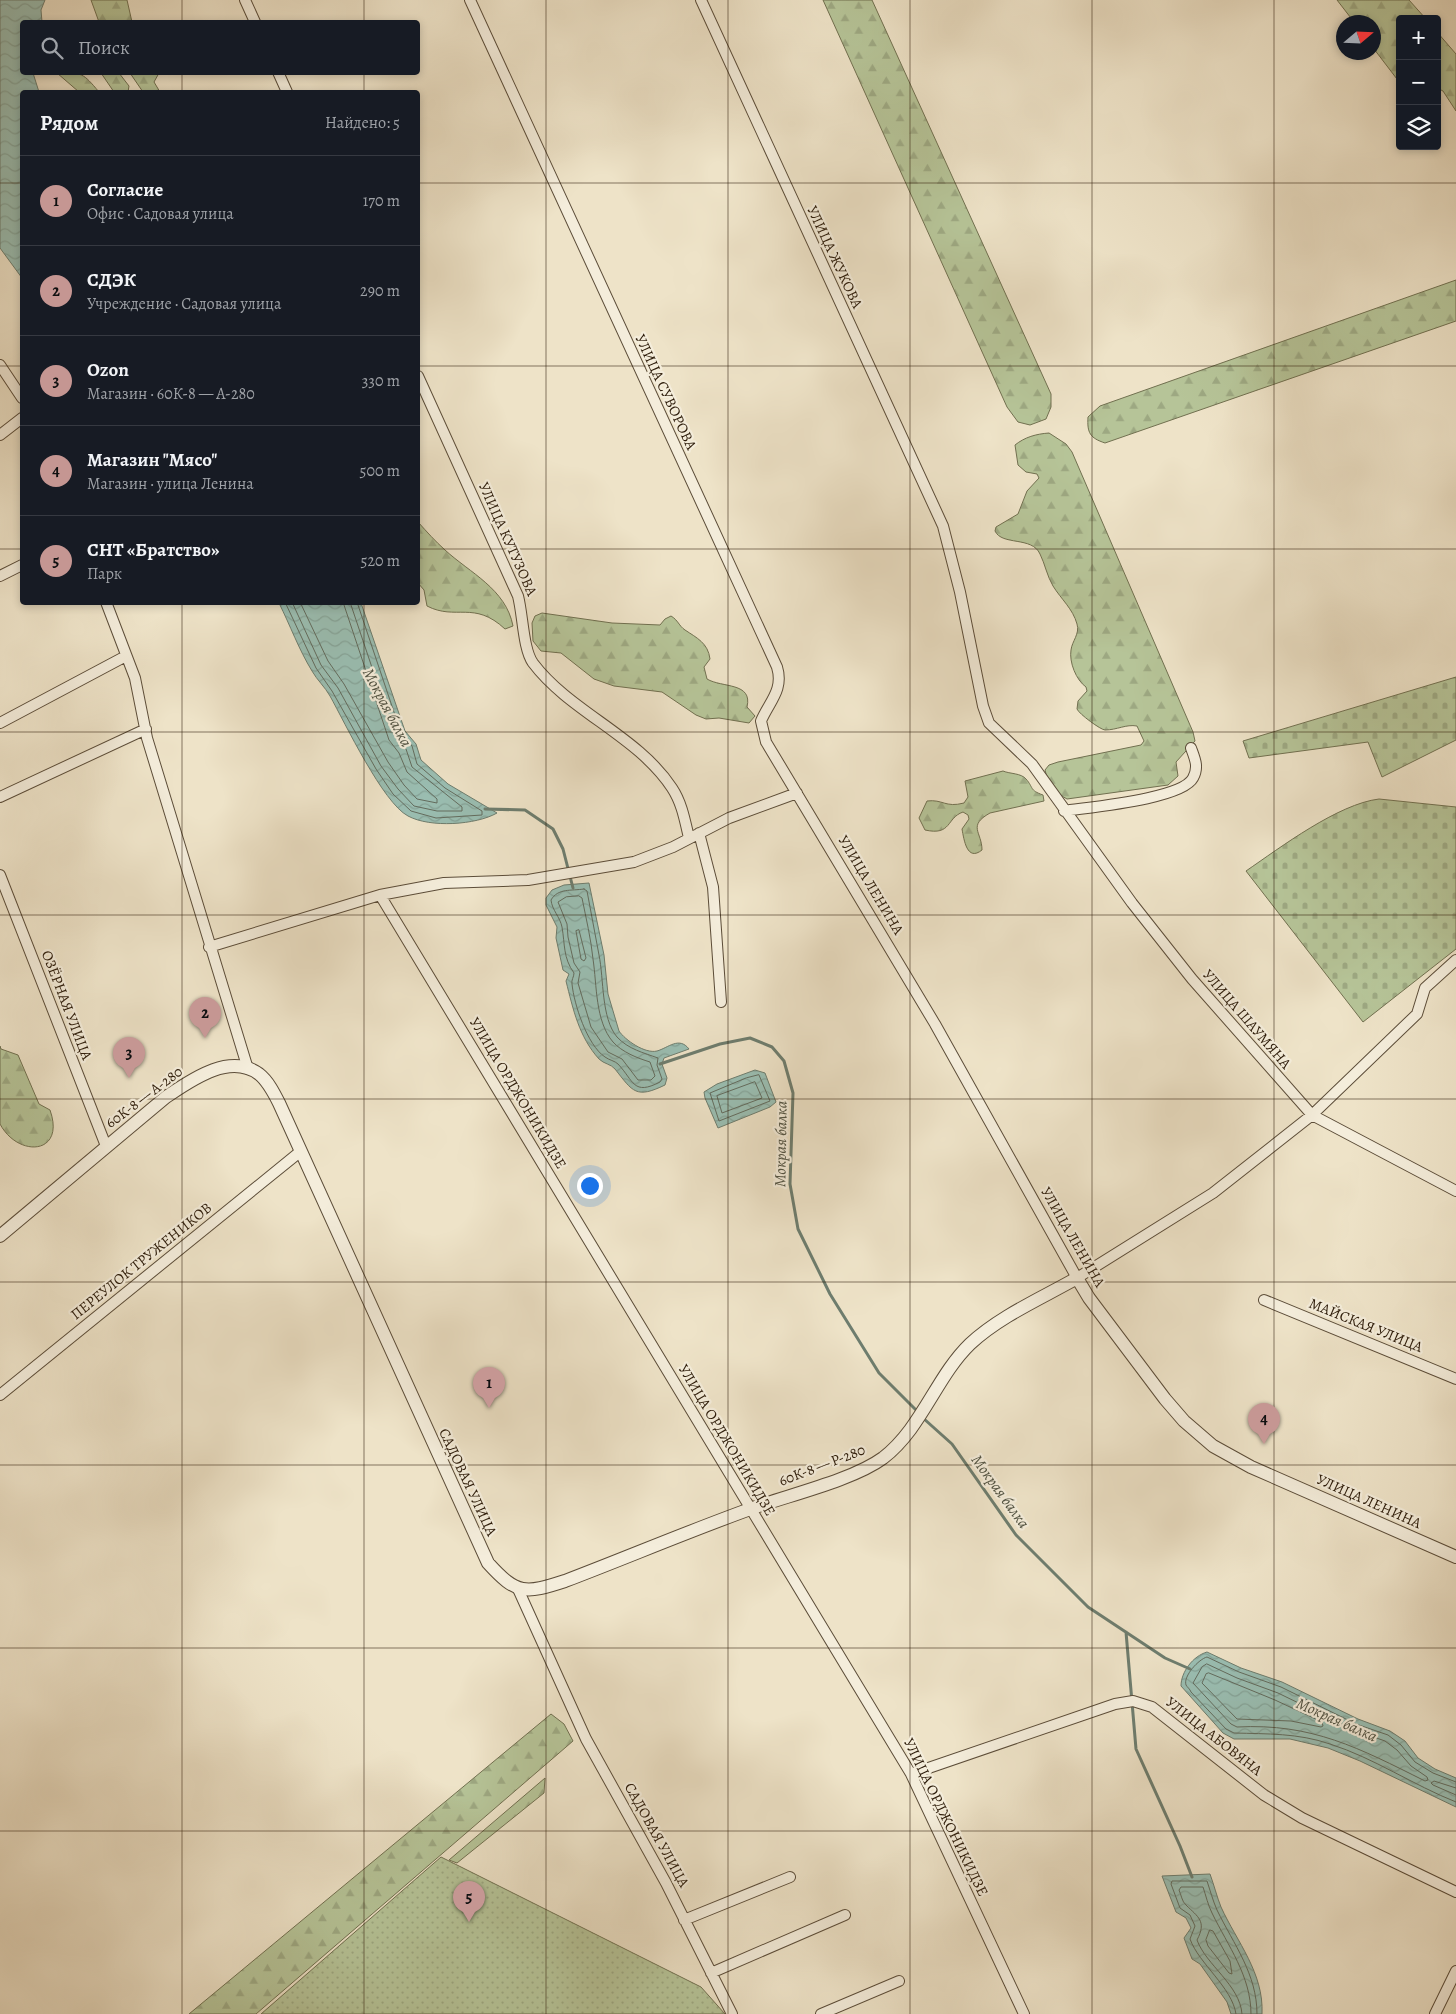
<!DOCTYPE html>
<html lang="ru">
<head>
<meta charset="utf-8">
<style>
	body { margin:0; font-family:Alegreya,serif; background:#242831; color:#f1f3f6 }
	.controls { position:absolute; right:15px; top:15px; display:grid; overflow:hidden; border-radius:5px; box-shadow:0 2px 8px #0003 }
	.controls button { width:45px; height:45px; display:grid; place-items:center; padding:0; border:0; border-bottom:1px solid #363941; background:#171b24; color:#f1f3f6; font:25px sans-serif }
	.compass { position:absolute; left:1336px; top:15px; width:45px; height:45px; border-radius:50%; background:#171b24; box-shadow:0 2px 8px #0003; rotate:71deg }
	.you { position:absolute; left:589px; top:1185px; width:18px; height:18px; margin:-12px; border:4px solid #fff; border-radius:50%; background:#1a73e8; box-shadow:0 0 0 8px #1a73e833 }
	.badge { display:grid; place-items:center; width:32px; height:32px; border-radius:50%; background:#c59692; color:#111; font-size:16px; font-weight:700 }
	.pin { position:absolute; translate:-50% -41px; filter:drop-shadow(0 1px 2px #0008) }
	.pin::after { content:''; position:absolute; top:26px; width:18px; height:15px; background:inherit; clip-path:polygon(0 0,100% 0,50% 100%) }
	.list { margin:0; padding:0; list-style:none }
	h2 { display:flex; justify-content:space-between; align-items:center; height:65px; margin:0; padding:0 20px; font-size:21px }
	h2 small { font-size:16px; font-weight:400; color:#9ea1a6 }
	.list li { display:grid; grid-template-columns:32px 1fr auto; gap:15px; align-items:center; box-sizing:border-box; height:90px; padding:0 20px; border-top:1px solid #363941 }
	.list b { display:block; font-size:19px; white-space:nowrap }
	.list p { margin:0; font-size:16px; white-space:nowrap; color:#9ea1a6 }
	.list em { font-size:16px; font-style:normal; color:#9ea1a6 }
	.icon { flex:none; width:28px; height:28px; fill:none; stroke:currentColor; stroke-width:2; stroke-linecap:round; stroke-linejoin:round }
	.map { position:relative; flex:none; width:1456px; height:2014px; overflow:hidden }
	.search { position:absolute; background:#171b24; box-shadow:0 2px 8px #0003; left:20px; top:20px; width:400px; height:55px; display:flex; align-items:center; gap:12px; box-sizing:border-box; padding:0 18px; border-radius:5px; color:#9ea1a6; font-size:19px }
	.panel { position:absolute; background:#171b24; box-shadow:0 2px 8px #0003; left:20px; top:90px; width:400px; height:515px; border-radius:5px }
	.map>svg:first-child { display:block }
	.grass { fill:url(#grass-dots); stroke:#717050 }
	.forest { fill:url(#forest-firs); stroke:#717050 }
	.cemetery { fill:url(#cemetery-stones); stroke:#717050 }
	.water { fill:url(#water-waves); stroke:#6e7d6e }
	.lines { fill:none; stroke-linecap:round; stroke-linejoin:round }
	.shore { stroke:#636c5e; stroke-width:1 }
	.stream { stroke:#6e7d6e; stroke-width:3 }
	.minor-casing { stroke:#5c4d39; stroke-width:12 }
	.tertiary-casing { stroke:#5c4d39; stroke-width:14 }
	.minor { stroke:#f4eddb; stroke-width:10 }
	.tertiary { stroke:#f4eddb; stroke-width:12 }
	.grid { fill:none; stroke:#2c1b09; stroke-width:1; stroke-opacity:0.55 }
	.labels { text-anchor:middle; stroke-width:4.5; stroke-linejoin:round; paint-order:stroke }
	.street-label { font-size:15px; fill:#2c1b09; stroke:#f4eddb }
	.water-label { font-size:16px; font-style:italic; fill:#525444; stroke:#f4eddb }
</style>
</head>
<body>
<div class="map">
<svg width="1456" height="2014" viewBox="0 0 1456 2014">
	<defs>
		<pattern id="grass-dots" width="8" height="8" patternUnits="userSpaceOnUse" patternTransform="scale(1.25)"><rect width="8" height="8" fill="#b6c498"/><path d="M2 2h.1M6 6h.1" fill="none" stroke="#9da882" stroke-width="1.8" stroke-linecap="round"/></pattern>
		<pattern id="forest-firs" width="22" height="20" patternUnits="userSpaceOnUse" patternTransform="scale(1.25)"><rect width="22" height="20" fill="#b6c498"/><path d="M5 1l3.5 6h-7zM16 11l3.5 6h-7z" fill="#9da882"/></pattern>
		<pattern id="cemetery-stones" width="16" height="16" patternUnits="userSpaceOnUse" patternTransform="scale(1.25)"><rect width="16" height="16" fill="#b6c498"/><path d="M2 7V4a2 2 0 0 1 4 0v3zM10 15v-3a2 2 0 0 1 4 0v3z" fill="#9da882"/></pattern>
		<pattern id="water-waves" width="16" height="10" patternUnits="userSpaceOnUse" patternTransform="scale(1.25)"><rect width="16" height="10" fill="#9abeb2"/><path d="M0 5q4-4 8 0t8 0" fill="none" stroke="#85a398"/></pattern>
	</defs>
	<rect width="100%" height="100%" fill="#eee3c8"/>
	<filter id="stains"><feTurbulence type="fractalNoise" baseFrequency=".004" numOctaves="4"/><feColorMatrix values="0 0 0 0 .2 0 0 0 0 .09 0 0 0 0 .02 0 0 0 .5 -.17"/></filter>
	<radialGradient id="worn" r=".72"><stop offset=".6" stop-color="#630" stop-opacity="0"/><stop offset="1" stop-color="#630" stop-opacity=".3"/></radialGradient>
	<path class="grass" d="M 441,1857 L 701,1987 L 725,2014 L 261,2014 Z"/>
	<path class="forest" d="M 91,0 L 127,0 L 132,22 L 99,22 Z
		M 823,0 L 872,0 L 1051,394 L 1051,407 L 1046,419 L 1030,425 L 1018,422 L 1007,407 Z
		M 1337,0 L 1409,0 L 1426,19 L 1400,19 L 1400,83 L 1374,49 L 1374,22 L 1354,22 Z
		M 1437,32 L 1456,54 L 1456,111 L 1443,91 L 1437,88 Z
		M 57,73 C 82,72 83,73 99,92 L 79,92 Z
		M 101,73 L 119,73 L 129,86 L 128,92 L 114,92 Z
		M 130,73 L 159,73 L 154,82 L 160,92 L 143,92 Z
		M 1456,280 L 1456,321 L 1105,443 C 1090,438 1087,433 1088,417 L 1100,406 Z
		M 1049,433 L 1066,444 L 1072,452 L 1193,732 L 1195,741 L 1176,762 L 1178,776 L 1168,785 L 1067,799 C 1057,794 1047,781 1045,770 L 1049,765 L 1058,762 L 1141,745 L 1144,741 L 1137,726 C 1126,724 1117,730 1105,730 C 1101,730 1079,714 1077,709 C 1077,706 1078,704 1078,701 L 1087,691 L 1086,687 C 1076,680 1069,662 1071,650 C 1072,641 1080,634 1077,624 C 1073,609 1061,599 1053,586 C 1047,576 1045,564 1040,554 C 1032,536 1002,546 995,531 L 996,527 L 1018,514 L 1027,491 L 1039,478 L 1037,474 L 1026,472 L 1018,465 L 1015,445 C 1025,437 1036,434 1049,433 Z
		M 418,522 C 427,532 435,541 445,550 C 470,573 506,589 513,626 L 505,629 C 474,600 456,621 427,606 L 424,590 L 418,583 Z
		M 542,613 L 612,623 L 660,625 L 665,619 L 671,616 C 678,620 679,626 685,630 C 697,638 708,643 710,659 L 704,667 L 707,679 C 722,688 753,682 747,707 L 755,716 L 749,723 L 719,718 L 706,719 L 696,715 L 662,692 L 614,686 L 594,679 L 561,653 L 541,651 L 533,641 L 532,623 L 535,616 Z
		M 1003,771 C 1010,774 1021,773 1026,779 C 1034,788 1029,790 1043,795 L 1044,801 L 990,813 C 967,826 982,832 982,850 C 967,862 964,840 962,829 L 969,819 L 968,815 L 963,812 C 946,818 952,836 925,830 L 919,818 L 927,801 C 943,799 945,808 964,803 L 968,797 L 965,781 Z
		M 0,1046 L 1,1049 L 18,1055 L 39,1104 L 50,1110 C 66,1155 18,1158 0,1124 Z
		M 551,1714 L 564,1724 L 573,1741 L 256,2014 L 189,2014 Z
		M 545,1778 L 544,1793 L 457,1863 L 449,1860 Z"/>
	<path class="cemetery" d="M 1456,677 L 1456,740 L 1382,777 L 1368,742 L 1249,758 L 1243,741 Z
		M 1379,799 L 1456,807 L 1456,949 L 1363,1022 L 1246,871 C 1281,847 1338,804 1379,799 Z"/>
	<path class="water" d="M 0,0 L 45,0 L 41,10 L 42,22 L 22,22 L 22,72 L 33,73 L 39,92 L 22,92 L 22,278 L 0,248 Z
		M 279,603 L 361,603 L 405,731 L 416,744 L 421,760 L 448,784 L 497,813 C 476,825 430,828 408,816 C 383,803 345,723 330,696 C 325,687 317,680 312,671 C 299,650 290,625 279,603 Z
		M 589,883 L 604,955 L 608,994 L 619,1031 C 625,1040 645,1054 657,1051 C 668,1048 679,1036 689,1049 L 664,1058 L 662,1064 L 667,1078 L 665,1085 C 636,1099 633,1092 615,1069 C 611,1064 604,1064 599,1059 C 579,1037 573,1009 566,981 L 569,974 L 563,970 L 556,938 L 557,927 L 546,905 L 546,898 L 552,890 L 564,885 Z
		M 755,1070 L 765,1073 L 776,1102 L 770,1107 L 718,1128 L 705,1098 L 704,1092 L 717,1084 Z
		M 1207,1652 L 1241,1668 L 1282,1682 L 1358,1719 L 1390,1731 L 1405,1741 L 1418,1758 L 1435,1769 L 1456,1778 L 1456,1807 L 1360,1761 L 1328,1748 L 1290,1739 L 1234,1739 L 1223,1733 L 1181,1686 C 1181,1672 1193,1656 1207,1652 Z
		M 1210,1874 C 1214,1885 1217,1897 1221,1907 C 1237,1942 1264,1973 1262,2014 L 1231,2014 L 1227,2002 L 1200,1964 L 1192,1959 L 1184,1938 L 1191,1928 L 1186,1918 L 1176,1912 L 1162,1876 Z"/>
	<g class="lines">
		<path class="shore" d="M 285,602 L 316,668 L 332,691 L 376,769 L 393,794 L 411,811 L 436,818 L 482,815 L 482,811 L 445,788 L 417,764 L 412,746 L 401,733 L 357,602
			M 292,602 L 321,665 L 338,688 L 381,766 L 398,789 L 414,806 L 437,811 L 462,811 L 462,807 L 412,767 L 406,749 L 395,736 L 350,602
			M 300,602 L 328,661 L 344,684 L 388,762 L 404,785 L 417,799 L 437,803 L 437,799 L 407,772 L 399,753 L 389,740 L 343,602
			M 584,889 L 587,891 C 591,912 595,934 599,955 C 604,979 601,1018 617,1037 C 628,1049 644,1053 658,1058 L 657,1065 L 662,1079 L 660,1082 C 633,1096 634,1081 618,1064 C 615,1061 609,1060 605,1057 C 587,1045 574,1004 572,984 C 571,980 574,977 574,973 C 563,958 565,944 562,927 C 560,917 552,910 551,900 C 558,888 571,891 584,889 Z
			M 579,896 L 582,898 C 586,918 591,939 593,959 C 597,985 595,1021 613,1042 C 622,1052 637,1058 650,1062 L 655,1076 L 651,1080 L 638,1080 L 622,1059 L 608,1052 L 591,1027 L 578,983 L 580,972 L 574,963 L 568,937 L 567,924 L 558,902 L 566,897 Z
			M 579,930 L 586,958 L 584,961 L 581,959 L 576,931 Z
			M 759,1075 L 770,1101 L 719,1121 L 710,1093 L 746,1078 Z
			M 755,1082 L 762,1098 L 722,1113 L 717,1096 Z
			M 1207,1664 L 1237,1678 L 1278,1693 L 1354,1730 L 1385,1741 L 1397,1750 L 1411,1766 L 1427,1777 L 1428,1780 L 1425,1781 C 1359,1748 1312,1723 1237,1727 L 1231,1724 L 1193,1683 L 1202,1667 Z
			M 1209,1673 L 1275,1700 L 1322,1722 L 1323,1726 L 1321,1727 L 1291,1721 L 1237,1719 L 1202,1683 L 1206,1674 Z
			M 1456,1782 L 1433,1773 L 1415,1762 L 1401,1745 L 1388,1735 L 1356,1724 L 1281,1687 L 1239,1672 L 1207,1657 C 1199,1659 1183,1676 1186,1685 C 1187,1687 1190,1689 1191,1692 L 1226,1729 L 1234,1733 C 1267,1734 1298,1733 1330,1744 C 1374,1758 1413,1785 1456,1802
			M 1456,1788 L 1434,1781 L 1431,1783 L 1433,1785 L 1456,1795
			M 1210,1930 L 1213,1931 L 1230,1961 L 1232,1974 L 1229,1973 L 1208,1946 L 1206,1940 Z
			M 1236,2014 C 1232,1987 1199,1964 1190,1939 L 1195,1926 L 1190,1915 L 1180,1908 L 1171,1884 L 1172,1881 L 1207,1881 C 1210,1890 1213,1901 1217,1910 C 1234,1945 1257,1974 1257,2014
			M 1242,2014 C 1240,1985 1206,1965 1197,1940 C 1207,1921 1198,1917 1186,1905 C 1182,1902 1181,1894 1179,1890 L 1181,1887 L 1203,1887 C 1206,1896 1208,1905 1212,1913 C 1228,1946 1251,1976 1251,2014"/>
		<path class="stream" d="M 485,809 L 525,810 L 553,829 L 563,849 L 573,888
			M 660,1064 L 720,1044 L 750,1038 L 772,1047 L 784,1061 L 793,1093 L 790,1184 L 798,1229 L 830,1294 L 879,1373 L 919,1413
			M 923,1418 L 952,1444 L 1016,1535 L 1088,1607 L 1165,1658 L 1190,1669
			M 1126,1632 L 1136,1749 L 1180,1846 L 1192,1877"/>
		<defs>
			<path id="minor" d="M 245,0 L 255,22
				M 470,0 L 777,667 C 784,690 769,702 761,721 L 766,742 L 935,1024 L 1077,1278 L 1213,1193 L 1312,1115 L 1417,1014 L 1425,988 L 1456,960
				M 701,0 L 943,526 L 960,592 L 983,706 L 989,723 L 1032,764 L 1132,903 L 1192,979 L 1312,1115 L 1456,1191
				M 278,72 L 287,92
				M 0,365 L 22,398
				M 418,376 L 518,596 C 523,615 523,649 533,663 C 570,712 638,736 672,788 C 682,803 685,821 689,838
				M 0,435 L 22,418
				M 0,576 L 22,565
				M 106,602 L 135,678 L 147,738 L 248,1069
				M 0,723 L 126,656
				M 0,797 L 146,729
				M 1064,811 C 1090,807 1182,799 1193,778 C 1199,767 1195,759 1191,748
				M 699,833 L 713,887 L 721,1002
				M 0,875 L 106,1146
				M 380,895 L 911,1774 L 1024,2014
				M 209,947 L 380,895 L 444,883 L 528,880 L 634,862 L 673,847 L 729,818 L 797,793
				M 1264,1300 L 1456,1379
				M 0,1395 L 301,1151
				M 518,1589 L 586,1739 L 666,1883 L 732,2014
				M 911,1774 L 1115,1704 L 1133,1701 L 1152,1707 L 1264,1795 L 1302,1818 L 1456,1892
				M 684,1920 L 790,1877
				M 711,1973 L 845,1915
				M 821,2014 L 899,1981
				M 1435,2014 L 1456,1971"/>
			<path id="tertiary" d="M 0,1236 L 166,1097 C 190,1081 229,1052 259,1074 C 268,1081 274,1093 279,1103 L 488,1563 C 517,1595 525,1594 565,1581 C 628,1557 689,1531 753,1508 C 789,1495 853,1480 883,1458 C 922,1428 936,1377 970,1344 C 1000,1316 1042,1298 1077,1278 L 1089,1298 L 1165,1399 L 1184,1421 L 1213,1446 L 1251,1467 L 1456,1557"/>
		</defs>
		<use href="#minor" class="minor-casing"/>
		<use href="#tertiary" class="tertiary-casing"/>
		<use href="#minor" class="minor"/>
		<use href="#tertiary" class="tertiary"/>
	</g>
	<path class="grid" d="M 182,0 L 182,22M 364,0 L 364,22M 546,0 L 546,2014M 728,0 L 728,2014M 910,0 L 910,2014M 1092,0 L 1092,2014M 1274,0 L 1274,2014M 182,72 L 182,92M 364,72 L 364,92M 0,183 L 22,183M 418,183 L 1456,183M 0,366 L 22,366M 418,366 L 1456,366M 0,549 L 22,549M 418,549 L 1456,549M 182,602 L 182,2014M 364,602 L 364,2014M 0,732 L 1456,732M 0,915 L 1456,915M 0,1099 L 1456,1099M 0,1282 L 1456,1282M 0,1465 L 1456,1465M 0,1648 L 1456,1648M 0,1831 L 1456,1831"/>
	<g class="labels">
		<g class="street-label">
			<text transform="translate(835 257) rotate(65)" y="5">УЛИЦА ЖУКОВА</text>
			<text transform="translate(666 392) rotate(65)" y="5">УЛИЦА СУВОРОВА</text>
			<text transform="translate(508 539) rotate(66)" y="5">УЛИЦА КУТУЗОВА</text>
			<text transform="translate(871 885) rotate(59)" y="5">УЛИЦА ЛЕНИНА</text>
			<text transform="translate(67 1005) rotate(69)" y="5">ОЗЁРНАЯ УЛИЦА</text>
			<text transform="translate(1247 1019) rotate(49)" y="5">УЛИЦА ШАУМЯНА</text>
			<text transform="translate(518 1093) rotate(59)" y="5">УЛИЦА ОРДЖОНИКИДЗЕ</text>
			<text transform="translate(144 1097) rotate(-37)" y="5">60К-8 — А-280</text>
			<text transform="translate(1073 1237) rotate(60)" y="5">УЛИЦА ЛЕНИНА</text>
			<text transform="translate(141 1261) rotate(-39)" y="5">ПЕРЕУЛОК ТРУЖЕНИКОВ</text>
			<text transform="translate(1366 1325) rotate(22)" y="5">МАЙСКАЯ УЛИЦА</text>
			<text transform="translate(727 1440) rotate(59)" y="5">УЛИЦА ОРДЖОНИКИДЗЕ</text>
			<text transform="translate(822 1465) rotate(-21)" y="5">60К-8 — Р-280</text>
			<text transform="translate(468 1482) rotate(65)" y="5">САДОВАЯ УЛИЦА</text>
			<text transform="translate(1369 1501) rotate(24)" y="5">УЛИЦА ЛЕНИНА</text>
			<text transform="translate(1214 1736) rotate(38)" y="5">УЛИЦА АБОВЯНА</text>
			<text transform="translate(946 1817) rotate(64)" y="5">УЛИЦА ОРДЖОНИКИДЗЕ</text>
			<text transform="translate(657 1835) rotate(61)" y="5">САДОВАЯ УЛИЦА</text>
		</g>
		<g class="water-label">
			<text transform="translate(388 707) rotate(62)" y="6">Мокрая балка</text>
			<text transform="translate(780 1144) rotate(-89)" y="6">Мокрая балка</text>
			<text transform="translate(1001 1491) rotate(54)" y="6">Мокрая балка</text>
			<text transform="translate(1337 1719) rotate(24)" y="6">Мокрая балка</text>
		</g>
	</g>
	<rect width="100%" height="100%" filter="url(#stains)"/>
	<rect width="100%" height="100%" fill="url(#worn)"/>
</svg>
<div class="controls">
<button>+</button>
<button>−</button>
<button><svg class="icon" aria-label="layers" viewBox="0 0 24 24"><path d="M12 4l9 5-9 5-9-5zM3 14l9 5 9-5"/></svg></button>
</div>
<svg class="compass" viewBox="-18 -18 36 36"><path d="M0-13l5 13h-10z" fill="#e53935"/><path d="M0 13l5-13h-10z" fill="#9ea1a6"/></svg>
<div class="you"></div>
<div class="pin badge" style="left:489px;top:1408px">1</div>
<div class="pin badge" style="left:205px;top:1038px">2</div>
<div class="pin badge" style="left:129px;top:1078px">3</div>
<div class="pin badge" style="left:1264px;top:1444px">4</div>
<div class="pin badge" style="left:469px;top:1922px">5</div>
<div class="search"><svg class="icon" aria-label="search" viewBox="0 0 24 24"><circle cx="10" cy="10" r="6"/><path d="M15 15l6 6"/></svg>Поиск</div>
<section class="panel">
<h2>Рядом<small>Найдено: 5</small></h2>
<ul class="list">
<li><span class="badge">1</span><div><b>Согласие</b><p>Офис · Садовая улица</p></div><em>170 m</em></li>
<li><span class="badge">2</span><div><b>СДЭК</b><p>Учреждение · Садовая улица</p></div><em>290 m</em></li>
<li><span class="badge">3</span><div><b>Ozon</b><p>Магазин · 60К-8 — А-280</p></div><em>330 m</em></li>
<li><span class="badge">4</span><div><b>Магазин &quot;Мясо&quot;</b><p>Магазин · улица Ленина</p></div><em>500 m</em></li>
<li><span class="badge">5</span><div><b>СНТ «Братство»</b><p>Парк</p></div><em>520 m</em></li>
</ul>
</section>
</div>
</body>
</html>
